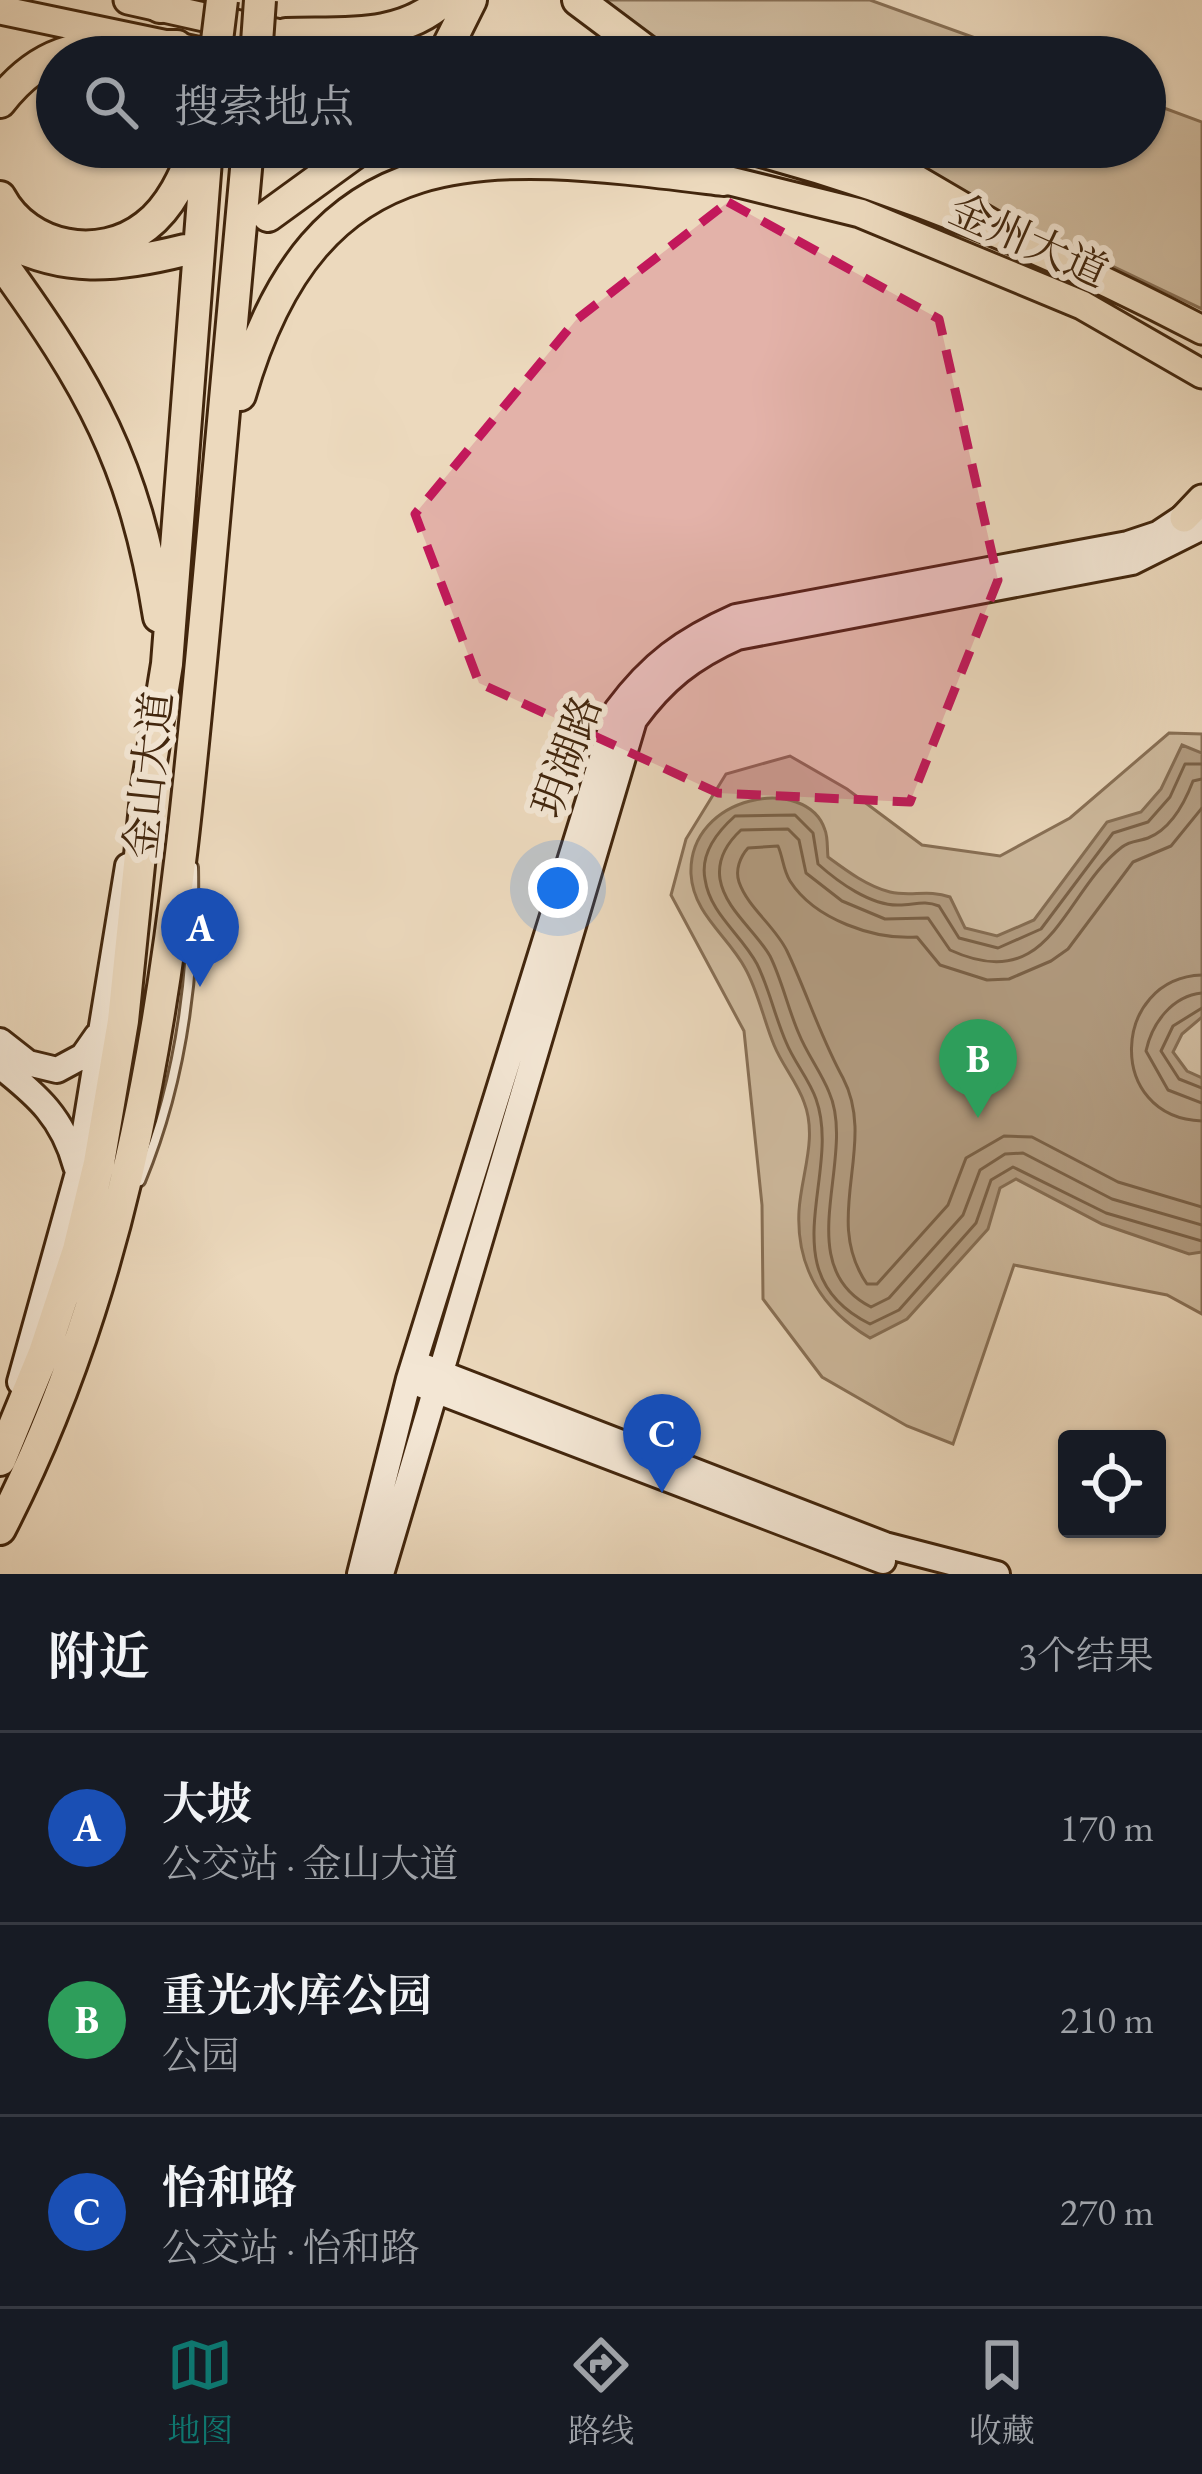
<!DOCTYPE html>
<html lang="zh">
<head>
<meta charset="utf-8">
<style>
	body { margin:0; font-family:"EB Garamond","Noto Serif SC",serif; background:#20242c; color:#f1f3f6 }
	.controls { position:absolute; right:36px; bottom:36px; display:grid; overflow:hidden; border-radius:12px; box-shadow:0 3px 9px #0004 }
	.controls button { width:108px; height:108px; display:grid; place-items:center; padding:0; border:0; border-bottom:3px solid #363941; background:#171b24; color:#f1f3f6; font:60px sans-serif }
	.you { position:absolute; left:558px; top:888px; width:42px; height:42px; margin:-30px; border:9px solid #fff; border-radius:50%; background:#1a73e8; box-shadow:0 0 0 18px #1a73e833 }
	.badge { display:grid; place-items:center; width:78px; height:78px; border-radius:50%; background:#0f766e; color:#fff; font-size:39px; font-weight:700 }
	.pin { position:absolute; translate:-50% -99px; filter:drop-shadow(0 3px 6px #0008) }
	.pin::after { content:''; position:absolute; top:63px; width:42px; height:36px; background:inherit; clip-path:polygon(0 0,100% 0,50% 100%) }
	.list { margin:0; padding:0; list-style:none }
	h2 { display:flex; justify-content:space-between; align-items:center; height:156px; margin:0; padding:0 48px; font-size:51px }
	h2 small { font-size:39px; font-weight:400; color:#9ea1a6 }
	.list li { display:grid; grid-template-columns:78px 1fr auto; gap:36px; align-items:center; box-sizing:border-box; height:192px; padding:0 48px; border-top:3px solid #363941 }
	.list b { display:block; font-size:45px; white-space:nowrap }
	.list p { margin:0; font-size:39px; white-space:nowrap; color:#9ea1a6 }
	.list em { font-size:39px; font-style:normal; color:#9ea1a6 }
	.icon { flex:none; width:66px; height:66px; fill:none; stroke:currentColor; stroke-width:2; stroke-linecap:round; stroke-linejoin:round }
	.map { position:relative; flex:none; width:1202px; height:1574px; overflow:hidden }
	.search { position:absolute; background:#171b24; box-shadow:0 3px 9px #0004; left:36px; right:36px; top:36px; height:132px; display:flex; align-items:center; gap:30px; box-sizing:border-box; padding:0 42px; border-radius:66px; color:#9ea1a6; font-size:45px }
	.sheet { height:732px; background:#171b24 }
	nav { display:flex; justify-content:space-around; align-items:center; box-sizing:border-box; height:168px; border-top:3px solid #363941; background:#171b24; font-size:33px; color:#9ea1a6 }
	nav a { display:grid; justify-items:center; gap:6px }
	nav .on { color:#0f766e }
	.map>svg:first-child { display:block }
	.green { fill:#cfbb9f; stroke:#887056; stroke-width:3 }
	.water { fill:#b29c81; stroke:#856d53; stroke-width:3 }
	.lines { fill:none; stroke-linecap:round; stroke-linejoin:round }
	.shore { stroke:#7a6147; stroke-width:3 }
	.lane-casing { stroke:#6c5339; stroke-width:14 }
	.secondary-casing { stroke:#42260d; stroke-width:30 }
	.primary-casing { stroke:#42260d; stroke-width:33 }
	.highway-casing { stroke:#42260d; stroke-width:36 }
	.lane { stroke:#f3e6d4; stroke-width:8 }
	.secondary { stroke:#f3e6d4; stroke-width:24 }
	.primary { stroke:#ecd9bd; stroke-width:27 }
	.highway { stroke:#ecd9bd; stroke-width:30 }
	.highway-bridge-casing { stroke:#42260d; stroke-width:36; stroke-linecap:butt }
	.highway-bridge { stroke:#ecd9bd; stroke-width:30 }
	.marked { fill:#c2185b; fill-opacity:0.2; stroke:#c2185b; stroke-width:9; stroke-dasharray:24 15; stroke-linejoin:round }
	.labels { text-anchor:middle; stroke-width:12; stroke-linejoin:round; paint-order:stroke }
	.street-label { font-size:42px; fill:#42260d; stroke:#f3e6d4 }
</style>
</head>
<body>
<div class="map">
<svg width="1202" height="1574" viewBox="0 0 1202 1574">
	<rect width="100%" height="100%" fill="#ecd9bd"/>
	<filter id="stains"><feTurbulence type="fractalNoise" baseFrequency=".00167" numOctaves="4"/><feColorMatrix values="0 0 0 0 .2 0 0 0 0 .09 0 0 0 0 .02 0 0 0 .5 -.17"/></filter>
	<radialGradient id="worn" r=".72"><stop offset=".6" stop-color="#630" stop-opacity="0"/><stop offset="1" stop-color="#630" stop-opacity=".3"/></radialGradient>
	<path class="green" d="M 589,0 L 870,0 L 1028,57 L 681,57 Z
		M 1145,101 L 1202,122 L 1202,309 L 863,147 L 1145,147 Z
		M 1169,733 L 1202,734 L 1202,1314 L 1167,1295 L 1014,1265 L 953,1444 L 907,1426 L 822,1377 L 763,1299 L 762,1205 L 744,1031 L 671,895 L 686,839 L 726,774 L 790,756 L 847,789 L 922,845 L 1000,856 L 1070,818 Z"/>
	<path class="water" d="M 1182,745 L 1202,753 L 1202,1017 L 1182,1034 L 1173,1052 L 1187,1071 L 1202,1078 L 1202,1252 L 1189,1254 L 1102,1224 L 1016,1179 L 1000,1188 L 988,1229 L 907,1319 L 870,1338 C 823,1310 796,1268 799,1211 C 801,1175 818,1138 804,1102 C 797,1082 782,1065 774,1045 C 764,1021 758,991 745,968 C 728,936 693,914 691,874 C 688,794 807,774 825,830 C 828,837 827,849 828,857 C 847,871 867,886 890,892 C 911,897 928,889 950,897 L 965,928 L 997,936 L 1034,920 L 1107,822 L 1141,812 L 1161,789 Z"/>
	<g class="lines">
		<path class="shore" d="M 1202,764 L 1185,764 L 1170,797 L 1148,822 L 1113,833 L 1041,929 L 998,948 L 959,938 L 939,906 C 924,900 914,905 899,905 C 871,906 838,882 818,864 L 813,833 L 795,815 L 735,816 C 717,832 700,853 705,879 C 710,914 741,934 757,964 C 769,988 775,1017 786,1042 C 794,1062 809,1079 816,1099 C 843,1174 767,1273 870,1324 L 899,1310 L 976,1223 L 991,1180 L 1013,1167 L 1106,1213 L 1202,1241
			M 1202,779 L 1193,781 C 1185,802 1171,829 1148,838 C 1140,841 1129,841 1122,847 C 1062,893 1052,997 950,950 L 928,918 L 885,919 L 842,901 L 806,873 L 799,840 L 788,829 L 741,830 C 727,843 717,859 720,879 C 725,909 755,930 770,956 C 782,980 788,1009 799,1034 C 807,1054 821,1072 829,1092 C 858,1157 788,1265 871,1307 L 889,1298 L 963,1215 L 980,1170 L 1005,1154 L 1023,1153 L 1112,1199 L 1202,1225
			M 1202,808 L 1171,846 L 1133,862 L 1068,949 L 1051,961 L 1009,979 L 987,980 L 940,965 L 917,937 C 875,940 815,920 790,881 C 783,870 783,857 778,846 L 748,848 C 740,857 735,870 739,882 C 748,908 775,926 787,951 C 807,993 820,1036 843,1078 C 878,1145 821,1218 867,1284 L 877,1284 L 948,1205 L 966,1158 L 1004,1136 L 1032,1137 L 1118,1182 L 1202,1207
			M 1202,975 C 1111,978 1105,1118 1202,1121
			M 1202,993 C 1172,996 1152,1023 1146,1051 L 1168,1090 L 1202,1103
			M 1202,1008 L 1173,1026 L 1161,1051 L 1179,1079 L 1202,1088"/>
		<defs>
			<path id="lane" d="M 140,1181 C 181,1082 195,974 193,867"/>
			<path id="secondary" d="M 0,1041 L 28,1063 L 57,1070 L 83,1056 L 97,1036
				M 0,1066 C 38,1096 63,1118 76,1166
				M 425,1367 L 885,1545 L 997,1574
				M 20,1382 L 78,1173 L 128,866
				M 422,1385 L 883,1561
				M 360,1574 L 409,1379 L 617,710 C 651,664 684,640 736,617 L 1128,544 L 1158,534 L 1200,506
				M 381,1574 L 634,720 C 663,680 692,657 737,637 L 1132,562 L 1202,527"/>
			<path id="primary" d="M 128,0 L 383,57
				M 0,10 L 225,57
				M 606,147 L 665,164
				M 740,147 C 903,189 1053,252 1202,330
				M 702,174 L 860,213 L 1082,305 L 1202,374
				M 1184,518 L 1202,499"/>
			<path id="highway" d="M 148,0 L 160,7
				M 578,0 L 654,57
				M 286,34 C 342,32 400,40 444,0
				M 443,56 L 471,0
				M 0,102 C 51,36 101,46 177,46
				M 842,147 L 899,171 L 1003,232
				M 0,197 C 28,249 100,262 146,226 C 171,207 185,175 196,147
				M 268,216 L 363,147
				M 0,238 C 63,273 117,267 185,250
				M 0,261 C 90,385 135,464 159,617
				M 240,395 C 318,124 493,152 724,180
				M 0,1460 L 44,1353 L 78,1250 L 99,1163 L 123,1021 L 147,787 L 167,664 L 207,147
				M 0,1529 C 149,1240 177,917 207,598 C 221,448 235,298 248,147"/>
		</defs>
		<use href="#lane" class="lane-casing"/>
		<use href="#secondary" class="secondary-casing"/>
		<use href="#primary" class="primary-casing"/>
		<use href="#highway" class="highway-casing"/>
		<use href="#lane" class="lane"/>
		<use href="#secondary" class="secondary"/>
		<use href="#primary" class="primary"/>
		<use href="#highway" class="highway"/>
		<defs>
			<path id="highway-bridge" d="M 215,57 L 222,0
				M 256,57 L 260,0"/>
		</defs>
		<use href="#highway-bridge" class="highway-bridge-casing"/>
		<use href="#highway-bridge" class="highway-bridge"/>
	</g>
	<path class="marked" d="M 728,202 L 939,319 L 998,580 L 910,802 L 718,793 L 479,683 L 415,514 L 576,320 Z"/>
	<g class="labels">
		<g class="street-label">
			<text transform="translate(1029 240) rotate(24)" y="15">金州大道</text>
			<text transform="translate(566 756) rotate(-70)" y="15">玥湖路</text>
			<text transform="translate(148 775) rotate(-84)" y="15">金山大道</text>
		</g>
	</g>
	<rect width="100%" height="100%" filter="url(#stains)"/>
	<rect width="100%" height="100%" fill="url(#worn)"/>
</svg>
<div class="controls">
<button><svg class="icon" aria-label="locate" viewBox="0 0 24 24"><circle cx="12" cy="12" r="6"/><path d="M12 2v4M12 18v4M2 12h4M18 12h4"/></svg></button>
</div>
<div class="you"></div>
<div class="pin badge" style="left:200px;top:987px;background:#1a4fb4">A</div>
<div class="pin badge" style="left:978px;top:1118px;background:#2e9e5b">B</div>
<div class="pin badge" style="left:662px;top:1493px;background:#1a4fb4">C</div>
<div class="search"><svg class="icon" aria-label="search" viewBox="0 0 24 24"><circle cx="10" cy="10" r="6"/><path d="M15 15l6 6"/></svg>搜索地点</div>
</div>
<section class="sheet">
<h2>附近<small>3个结果</small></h2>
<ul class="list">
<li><span class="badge" style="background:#1a4fb4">A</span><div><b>大坡</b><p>公交站 · 金山大道</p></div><em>170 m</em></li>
<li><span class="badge" style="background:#2e9e5b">B</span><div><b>重光水库公园</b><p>公园</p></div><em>210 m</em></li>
<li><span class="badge" style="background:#1a4fb4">C</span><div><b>怡和路</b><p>公交站 · 怡和路</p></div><em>270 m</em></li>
</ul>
</section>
<nav>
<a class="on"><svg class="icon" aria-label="map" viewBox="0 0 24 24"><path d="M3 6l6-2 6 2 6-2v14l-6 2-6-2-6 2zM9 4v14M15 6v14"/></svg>地图</a>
<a><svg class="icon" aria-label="directions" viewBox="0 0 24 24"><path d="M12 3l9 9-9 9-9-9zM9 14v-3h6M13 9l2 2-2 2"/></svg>路线</a>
<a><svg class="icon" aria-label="saved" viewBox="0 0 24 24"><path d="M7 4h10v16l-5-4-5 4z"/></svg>收藏</a>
</nav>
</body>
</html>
